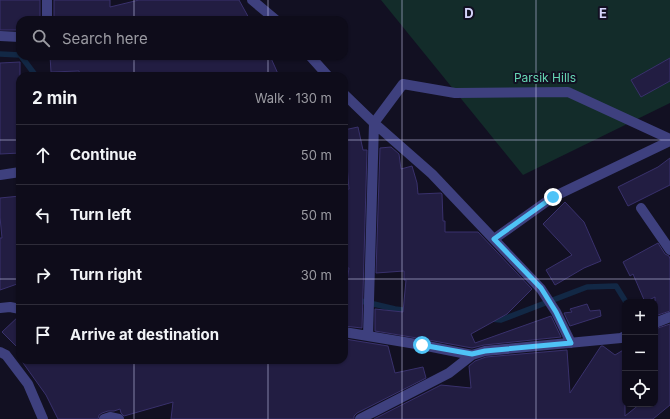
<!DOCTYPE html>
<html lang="en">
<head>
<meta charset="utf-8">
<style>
	body { margin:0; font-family:Inter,sans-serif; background:#171523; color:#f1f3f6 }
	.controls { position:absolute; right:12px; bottom:12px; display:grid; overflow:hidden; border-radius:8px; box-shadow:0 1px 3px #0004 }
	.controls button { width:36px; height:36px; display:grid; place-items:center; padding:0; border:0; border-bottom:1px solid #2e2c39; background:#0e0c1a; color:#f1f3f6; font:20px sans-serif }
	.stop { position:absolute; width:12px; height:12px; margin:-9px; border:3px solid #4fc3f7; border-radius:50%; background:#fff }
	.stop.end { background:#4fc3f7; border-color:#fff; box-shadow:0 1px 4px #0008 }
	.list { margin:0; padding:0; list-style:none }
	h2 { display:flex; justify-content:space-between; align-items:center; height:52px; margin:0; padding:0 16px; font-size:17px }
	h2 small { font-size:13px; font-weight:400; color:#9b9ba2 }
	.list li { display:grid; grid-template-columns:26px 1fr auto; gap:12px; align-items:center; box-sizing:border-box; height:60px; padding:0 16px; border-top:1px solid #2e2c39 }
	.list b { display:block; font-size:15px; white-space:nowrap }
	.list em { font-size:13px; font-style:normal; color:#9b9ba2 }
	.icon { flex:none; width:22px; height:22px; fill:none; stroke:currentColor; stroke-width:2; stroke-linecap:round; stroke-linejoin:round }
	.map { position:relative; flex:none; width:670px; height:419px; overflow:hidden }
	.search { position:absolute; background:#0e0c1a; box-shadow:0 1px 3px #0004; left:16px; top:16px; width:332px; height:44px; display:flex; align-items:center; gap:10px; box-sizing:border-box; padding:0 14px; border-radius:12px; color:#9b9ba2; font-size:15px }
	.panel { position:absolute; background:#0e0c1a; box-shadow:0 1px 3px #0004; left:16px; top:72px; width:332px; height:292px; border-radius:12px }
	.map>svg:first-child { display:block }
	.green { fill:#132c2a }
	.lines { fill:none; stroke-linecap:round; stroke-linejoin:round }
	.stream { stroke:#122845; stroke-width:5.5 }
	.building { fill:#221d42; stroke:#39316c }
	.minor { stroke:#3e407e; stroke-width:10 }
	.route { stroke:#4fc3f7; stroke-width:5 }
	.grid { fill:none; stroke:#d6d4fc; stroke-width:1; stroke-opacity:0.55 }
	.labels { text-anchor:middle; stroke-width:4; stroke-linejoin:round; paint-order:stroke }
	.park-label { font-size:12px; fill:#66d6b3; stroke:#121022 }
	.grid-label { font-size:13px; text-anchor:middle; font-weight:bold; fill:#d6d4fc; stroke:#121022; stroke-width:4; stroke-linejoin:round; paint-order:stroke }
</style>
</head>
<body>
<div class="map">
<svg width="670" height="419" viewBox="0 0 670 419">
	<rect width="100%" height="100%" fill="#121022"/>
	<path class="green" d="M 381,0 L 670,0 L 670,103 L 523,175 Z"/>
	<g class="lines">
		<path class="stream" d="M 0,54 L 20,55
			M 21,56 L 36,76
			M 344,297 L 395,309 L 411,311
			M 491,319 L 501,320 L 587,287 L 616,286 L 626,302"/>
	</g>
	<path class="building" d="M 0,0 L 40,0 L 40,20 L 20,20 L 20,30 L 0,30 Z
		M 54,0 L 110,0 L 110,7 L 139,0 L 239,0 L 250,20 L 54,20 Z
		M 50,56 L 270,56 L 279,76 L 80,76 L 79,71 L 51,72 Z
		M 670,58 L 670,81 L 641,97 L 631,80 Z
		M 20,62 L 20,153 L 0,154 L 0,63 Z
		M 358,127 L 363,150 L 367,150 L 362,328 L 344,326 L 345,295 L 349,268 L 344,268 L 344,208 L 345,208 L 344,190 L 349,189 L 347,166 L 344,150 L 344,130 Z
		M 391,147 L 399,154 L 401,169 L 412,166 L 417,183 L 418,194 L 441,193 L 442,194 L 443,221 L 445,221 L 445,232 L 478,232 L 532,289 L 507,314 L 471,334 L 475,343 L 551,316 L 561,337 L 484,345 L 472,348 L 423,339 L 375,331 L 375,309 L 403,312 L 406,280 L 404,280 L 404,271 L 376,273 L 380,148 Z
		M 670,158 L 670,185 L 628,206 L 618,187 L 658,167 Z
		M 20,196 L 20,283 L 0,290 L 0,238 L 2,238 L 0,217 L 0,198 Z
		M 565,202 L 584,222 L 601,261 L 584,268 L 555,285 L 546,270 L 572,255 L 543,224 Z
		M 658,243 L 665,254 L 669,256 L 670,259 L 670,311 L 655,316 L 655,297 L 645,302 L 633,274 L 630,276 L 623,262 Z
		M 587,304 L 590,311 L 600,310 L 601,316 L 570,326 L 564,313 L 572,312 L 570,309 Z
		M 20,315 L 20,350 L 2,332 Z
		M 670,324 L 670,405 L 653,419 L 374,419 L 441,385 L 471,388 L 469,366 L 475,361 L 486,357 L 567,350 L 570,393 L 601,346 L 603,346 L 615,355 L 625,349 L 625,416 L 640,404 L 655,404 L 655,329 Z
		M 345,339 L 388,346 L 395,373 L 423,367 L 426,378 L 357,413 L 354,416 L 354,419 L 171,419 L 173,402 L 124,416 L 121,413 L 120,409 L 114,411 L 108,411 L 102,413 L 99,415 L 98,419 L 58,419 L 46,395 L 21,360 L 227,360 L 227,362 L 260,361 L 260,360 L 344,360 Z"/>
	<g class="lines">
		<path class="minor" d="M 252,0 L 276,20
			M 47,20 L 47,0
			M 0,36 L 20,37
			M 310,56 L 328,76
			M 344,94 L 374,123 L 432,174 L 541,289 L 556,312 L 571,343
			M 0,175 L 20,172
			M 641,208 L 670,250
			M 494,239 L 553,197 L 670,141
			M 0,308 L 10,307 L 20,309
			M 655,323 L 670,317
			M 344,332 L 422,345 L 472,355 L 485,351 L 621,338 L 625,336
			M 368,336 L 374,123 L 403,84 L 455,93 L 568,92 L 670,139
			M 0,352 L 6,355 L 28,384 L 43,419
			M 104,419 L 110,417 L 119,419
			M 360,419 L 449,373 L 472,355"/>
	</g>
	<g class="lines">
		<path class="route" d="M 422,345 L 472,354 L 485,351 L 571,343 L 556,312 L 541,288 L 494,239 L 553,197"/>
	</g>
	<path class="grid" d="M 134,0 L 134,20M 268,0 L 268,20M 402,0 L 402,419M 536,0 L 536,419M 134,56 L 134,76M 268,56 L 268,76M 0,140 L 20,140M 344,140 L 670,140M 0,279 L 20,279M 344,279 L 670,279M 134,360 L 134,419M 268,360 L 268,419"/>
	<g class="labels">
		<g class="park-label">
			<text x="545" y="82">Parsik Hills</text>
		</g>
	</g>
	<g class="grid-label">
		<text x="469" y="18">D</text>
		<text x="603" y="18">E</text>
	</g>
</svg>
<div class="controls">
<button>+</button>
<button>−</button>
<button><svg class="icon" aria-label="locate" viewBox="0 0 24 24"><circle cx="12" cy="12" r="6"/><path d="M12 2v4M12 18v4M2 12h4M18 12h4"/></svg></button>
</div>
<div class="stop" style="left:422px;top:345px"></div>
<div class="stop end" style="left:553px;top:197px"></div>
<div class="search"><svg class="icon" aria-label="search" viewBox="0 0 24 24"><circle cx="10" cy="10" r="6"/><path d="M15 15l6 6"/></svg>Search here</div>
<section class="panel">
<h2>2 min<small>Walk · 130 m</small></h2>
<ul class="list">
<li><svg class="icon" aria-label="ahead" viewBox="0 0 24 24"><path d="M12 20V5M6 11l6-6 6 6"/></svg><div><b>Continue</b></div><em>50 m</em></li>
<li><svg class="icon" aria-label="left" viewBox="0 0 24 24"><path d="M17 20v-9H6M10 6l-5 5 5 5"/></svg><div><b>Turn left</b></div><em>50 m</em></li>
<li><svg class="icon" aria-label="right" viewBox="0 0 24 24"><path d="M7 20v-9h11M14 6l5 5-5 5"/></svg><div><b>Turn right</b></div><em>30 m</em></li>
<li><svg class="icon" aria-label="arrive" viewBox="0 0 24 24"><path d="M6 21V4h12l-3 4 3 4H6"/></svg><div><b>Arrive at destination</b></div></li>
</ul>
</section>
</div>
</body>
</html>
